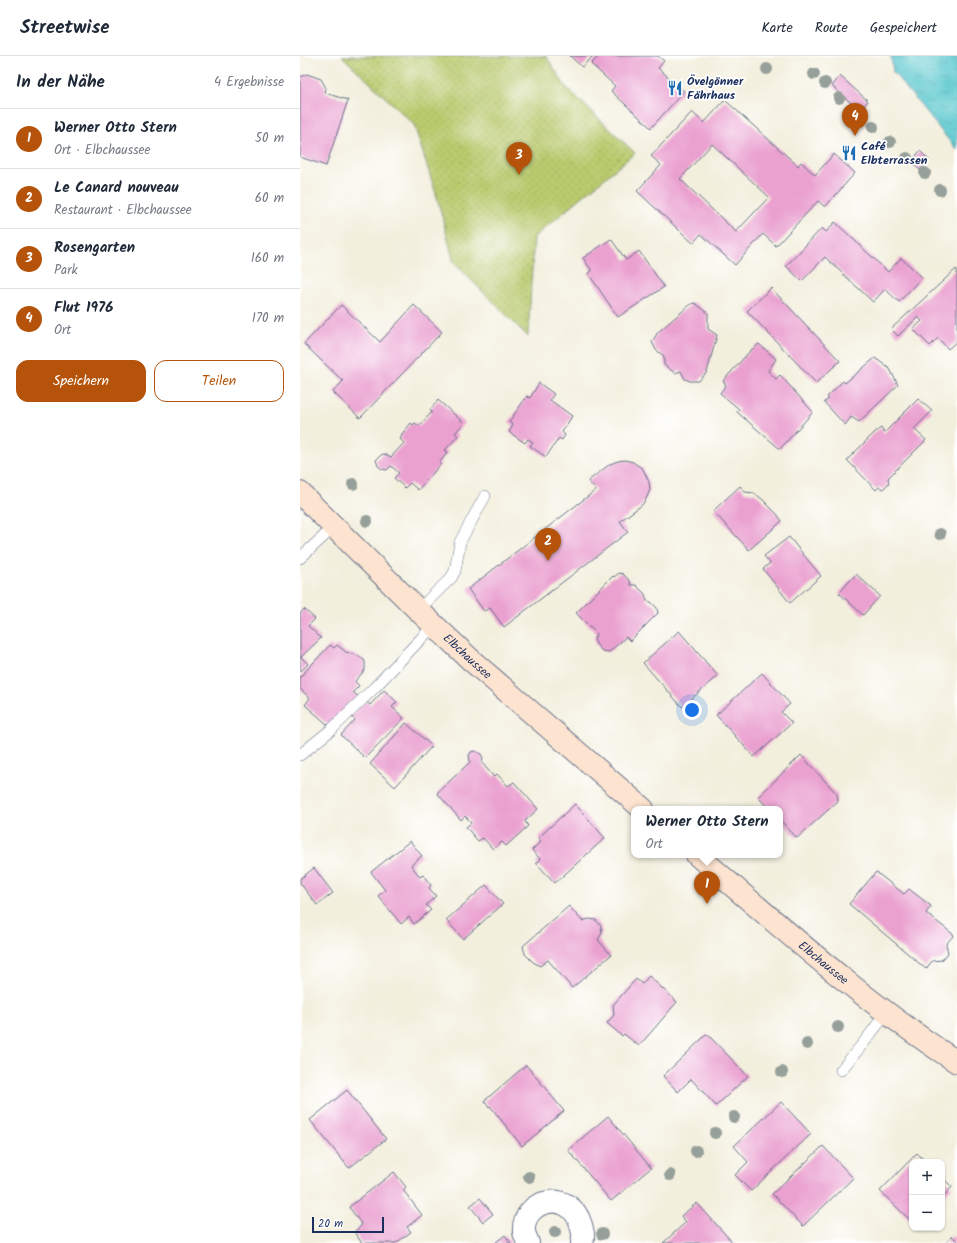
<!DOCTYPE html>
<html lang="de">
<head>
<meta charset="utf-8">
<style>
	body { margin:0; font-family:Kalam,sans-serif; background:#f6f6f7; color:#1f2937 }
	.controls { position:absolute; right:12px; bottom:12px; display:grid; overflow:hidden; border-radius:8px; box-shadow:0 1px 3px #0004 }
	.controls button { width:36px; height:36px; display:grid; place-items:center; padding:0; border:0; border-bottom:1px solid #e0e1e3; background:#fff; color:#1f2937; font:20px sans-serif }
	.scale { position:absolute; left:12px; bottom:10px; width:72px; box-sizing:border-box; padding-left:4px; border:2px solid #1b2f5e; border-top:0; font-size:11px; line-height:14px; white-space:nowrap; color:#1b2f5e; -webkit-text-stroke:3px #fff; paint-order:stroke }
	.you { position:absolute; left:392px; top:654px; width:14px; height:14px; margin:-10px; border:3px solid #fff; border-radius:50%; background:#1a73e8; box-shadow:0 0 0 6px #1a73e833 }
	.badge { display:grid; place-items:center; width:26px; height:26px; border-radius:50%; background:#b45309; color:#fff; font-size:13px; font-weight:700 }
	.pin { position:absolute; translate:-50% -33px; filter:drop-shadow(0 1px 2px #0008) }
	.pin::after { content:''; position:absolute; top:21px; width:14px; height:12px; background:inherit; clip-path:polygon(0 0,100% 0,50% 100%) }
	.popup { position:absolute; left:331px; top:750px; width:152px; height:52px; box-sizing:border-box; display:grid; place-content:center; border-radius:8px; background:#fff; filter:drop-shadow(0 1px 3px #0005); font-size:13px; white-space:nowrap; color:#747a83 }
	.popup b { font-size:15px; color:#1f2937 }
	.popup::after { content:''; position:absolute; left:50%; top:100%; margin-left:-8px; border:8px solid transparent; border-top-color:#fff }
	.list { margin:0; padding:0; list-style:none }
	h2 { display:flex; justify-content:space-between; align-items:center; height:52px; margin:0; padding:0 16px; font-size:17px }
	h2 small { font-size:13px; font-weight:400; color:#747a83 }
	.list li { display:grid; grid-template-columns:26px 1fr auto; gap:12px; align-items:center; box-sizing:border-box; height:60px; padding:0 16px; border-top:1px solid #e0e1e3 }
	.list b { display:block; font-size:15px; white-space:nowrap }
	.list p { margin:0; font-size:13px; white-space:nowrap; color:#747a83 }
	.list em { font-size:13px; font-style:normal; color:#747a83 }
	.actions { display:flex; gap:8px; padding:12px 16px }
	.actions a { flex:1; padding:9px 0; border:1px solid #b45309; border-radius:12px; text-align:center; font-size:14px; color:#b45309 }
	.actions .main { background:#b45309; color:#fff }
	.map { position:relative; flex:none; width:657px; height:1187px; overflow:hidden }
	header { display:flex; align-items:center; gap:24px; box-sizing:border-box; height:56px; padding:0 20px; background:#fff; border-bottom:1px solid #e0e1e3 }
	header strong { font-size:19px }
	nav { display:flex; gap:22px; margin-inline-start:auto; font-size:14px }
	main { display:flex }
	aside { flex:1; background:#fff }
	.map>svg:first-child { display:block }
	.grass { fill:url(#grass-dots); stroke:#6a7c66 }
	.water { fill:url(#water-ripples); stroke:#3a7b96 }
	.building { fill:#eaa1d0; fill-rule:evenodd }
	.lines { fill:none; stroke-linecap:round; stroke-linejoin:round }
	.service-casing { stroke:#67728a; stroke-width:12 }
	.minor-casing { stroke:#67728a; stroke-width:24 }
	.secondary-casing { stroke:#67728a; stroke-width:24 }
	.service { stroke:#fff; stroke-width:11 }
	.minor { stroke:#fff; stroke-width:22 }
	.secondary { stroke:#fde4d0; stroke-width:22 }
	.tree { fill:#969f99 }
	.labels { text-anchor:middle; stroke-width:3.5; stroke-linejoin:round; paint-order:stroke }
	.poi-label { font-size:12px; font-weight:bold; fill:#1b2f5e; stroke:#fff; text-anchor:start }
	.street-label { font-size:12px; fill:#1b2f5e; stroke:#fff }
</style>
</head>
<body>
<header>
<strong>Streetwise</strong>
<nav><a>Karte</a><a>Route</a><a>Gespeichert</a></nav>
</header>
<main>
<aside>
<h2>In der Nähe<small>4 Ergebnisse</small></h2>
<ul class="list">
<li><span class="badge">1</span><div><b>Werner Otto Stern</b><p>Ort · Elbchaussee</p></div><em>50 m</em></li>
<li><span class="badge">2</span><div><b>Le Canard nouveau</b><p>Restaurant · Elbchaussee</p></div><em>60 m</em></li>
<li><span class="badge">3</span><div><b>Rosengarten</b><p>Park</p></div><em>160 m</em></li>
<li><span class="badge">4</span><div><b>Flut 1976</b><p>Ort</p></div><em>170 m</em></li>
</ul>
<div class="actions"><a class="main">Speichern</a><a>Teilen</a></div>
</aside>
<div class="map">
<svg width="657" height="1187" viewBox="0 0 657 1187">
	<defs>
		<pattern id="grass-dots" width="8" height="8" patternUnits="userSpaceOnUse"><rect width="8" height="8" fill="#b9ca6d"/><path d="M2 2h.1M6 6h.1" fill="none" stroke="#9eae61" stroke-width="1.8" stroke-linecap="round"/></pattern>
		<pattern id="water-ripples" width="26" height="14" patternUnits="userSpaceOnUse"><rect width="26" height="14" fill="#59c7cd"/><path d="M2 4q2-2 4 0t4 0M15 11q2-2 4 0t4 0" fill="none" stroke="#49a2aa"/></pattern>
	</defs>
	<rect width="100%" height="100%" fill="#fff"/>
	<filter id="ink" filterUnits="userSpaceOnUse"><feTurbulence type="fractalNoise" baseFrequency=".025" numOctaves="2"/><feDisplacementMap in="SourceGraphic" scale="8" xChannelSelector="R" yChannelSelector="G"/><feConvolveMatrix kernelMatrix="1 2 1 2 8 2 1 2 1" color-interpolation-filters="sRGB"/></filter>
	<filter id="wash" filterUnits="userSpaceOnUse"><feTurbulence type="fractalNoise" baseFrequency=".012" numOctaves="4" result="noise"/><feDisplacementMap in="SourceGraphic" scale="16" xChannelSelector="R" yChannelSelector="G"/><feGaussianBlur stdDeviation="0.9" result="paint"/><feColorMatrix in="noise" values="0 0 0 0 0 0 0 0 0 0 0 0 0 0 0 0 0 1.4 0 .05"/><feComposite in="paint" operator="in"/></filter>
	<g filter="url(#wash)">
		<rect width="100%" height="100%" fill="#f3efdd"/>
		<path class="grass" d="M 42,0 L 246,0 L 266,31 L 335,97 L 234,181 L 228,281 L 154,207 L 137,141 L 114,69 Z"/>
		<path class="water" d="M 591,0 L 657,0 L 657,94 L 593,16 Z"/>
		<g id="blocks">
			<path class="building" d="M 270,0 L 293,0 L 282,11 Z
				M 299,0 L 358,0 L 364,5 L 358,12 L 384,35 L 351,72 L 311,35 L 315,30 L 291,8 Z
				M 7,18 L 21,23 L 26,32 L 25,37 L 48,44 L 26,110 L 0,101 L 0,21 Z
				M 540,20 L 568,45 L 560,55 L 532,30 Z
				M 425,44 L 498,110 L 501,106 L 515,119 L 534,98 L 555,117 L 525,151 L 518,145 L 476,190 L 463,178 L 435,209 L 401,178 L 393,187 L 337,135 L 361,109 L 351,100 L 392,56 L 404,67 ZM 412,88 L 469,141 L 436,176 L 380,123 Z
				M 620,95 L 629,104 L 620,114 L 611,106 Z
				M 535,166 L 588,216 L 601,202 L 622,221 L 599,246 L 585,233 L 573,246 L 525,201 L 502,225 L 486,210 L 522,172 L 526,176 Z
				M 311,183 L 326,204 L 339,195 L 364,231 L 318,261 L 288,217 L 292,215 L 283,202 Z
				M 656,213 L 657,214 L 657,285 L 648,293 L 638,282 L 630,290 L 613,273 L 622,265 L 618,261 L 598,280 L 591,273 Z
				M 471,232 L 540,305 L 516,327 L 447,255 Z
				M 395,247 L 408,257 L 408,273 L 417,279 L 407,316 L 399,325 L 390,325 L 385,323 L 381,315 L 375,317 L 364,309 L 364,300 L 356,294 L 352,286 L 358,276 L 391,248 Z
				M 41,249 L 80,286 L 114,249 L 142,276 L 60,362 L 33,336 L 43,325 L 4,288 Z
				M 459,288 L 476,303 L 468,315 L 476,323 L 480,319 L 513,356 L 480,393 L 437,356 L 439,353 L 420,337 L 426,329 L 423,325 L 450,295 Z
				M 575,302 L 590,313 L 598,329 L 559,366 L 551,361 L 545,369 L 524,346 L 529,343 L 527,341 L 543,325 L 545,327 Z
				M 239,327 L 254,338 L 250,344 L 272,360 L 262,376 L 265,379 L 262,384 L 259,382 L 246,401 L 230,390 L 233,386 L 228,383 L 225,387 L 209,376 L 213,369 L 209,366 L 227,340 L 230,342 Z
				M 618,343 L 632,355 L 614,373 L 626,384 L 588,422 L 589,427 L 583,433 L 579,431 L 576,434 L 547,404 L 574,377 L 581,372 L 584,377 Z
				M 138,344 L 164,367 L 155,377 L 158,380 L 145,394 L 148,396 L 139,407 L 141,408 L 118,434 L 110,427 L 105,432 L 94,422 L 99,417 L 91,410 L 87,414 L 82,413 L 78,410 L 76,404 L 82,398 L 87,399 L 91,401 L 104,387 L 100,383 L 102,380 L 101,379 L 111,367 L 113,369 L 115,367 L 119,370 L 132,356 L 130,354 Z
				M 325,404 L 333,406 L 343,413 L 349,426 L 350,434 L 346,443 L 342,449 L 320,465 L 328,476 L 204,571 L 190,552 L 184,555 L 168,533 L 296,434 L 288,425 L 310,408 L 318,405 Z
				M 440,430 L 445,436 L 454,437 L 462,443 L 477,458 L 482,465 L 449,494 L 413,455 Z
				M 489,481 L 521,520 L 490,547 L 463,513 L 470,507 L 464,500 Z
				M 319,517 L 323,518 L 330,525 L 331,529 L 336,529 L 345,538 L 347,545 L 351,546 L 357,552 L 358,557 L 330,585 L 326,581 L 309,596 L 302,595 L 296,588 L 294,582 L 297,578 L 276,557 L 313,520 L 314,521 Z
				M 556,518 L 580,540 L 563,559 L 539,537 Z
				M 4,553 L 15,563 L 8,570 L 21,582 L 1,601 L 8,608 L 0,616 L 0,558 Z
				M 379,575 L 418,620 L 382,651 L 343,607 Z
				M 30,589 L 34,592 L 37,589 L 46,596 L 59,600 L 65,605 L 65,614 L 55,625 L 59,630 L 53,636 L 59,641 L 28,669 L 5,649 L 10,642 L 0,633 L 0,621 Z
				M 462,617 L 490,648 L 481,656 L 492,667 L 454,701 L 416,659 Z
				M 84,634 L 97,646 L 92,651 L 104,662 L 65,702 L 41,679 L 55,664 L 51,660 L 66,645 L 70,649 Z
				M 106,667 L 132,690 L 95,731 L 70,708 Z
				M 175,695 L 181,698 L 183,703 L 182,707 L 194,721 L 197,718 L 208,730 L 214,726 L 238,753 L 225,765 L 228,770 L 206,790 L 202,786 L 193,793 L 183,782 L 178,785 L 166,771 L 171,767 L 169,764 L 165,760 L 161,764 L 137,737 L 170,706 L 169,699 L 171,696 Z
				M 501,699 L 537,738 L 538,745 L 497,782 L 480,764 L 480,753 L 469,753 L 458,741 Z
				M 275,748 L 305,782 L 255,827 L 236,807 L 240,803 L 232,794 L 241,785 L 238,782 Z
				M 110,785 L 122,800 L 111,809 L 120,821 L 123,819 L 131,829 L 129,832 L 136,840 L 126,849 L 131,854 L 114,868 L 109,861 L 101,868 L 78,840 L 85,834 L 71,816 Z
				M 14,812 L 33,837 L 17,849 L 0,827 L 0,823 Z
				M 576,816 L 604,838 L 609,833 L 631,850 L 626,857 L 654,879 L 646,888 L 648,897 L 642,904 L 632,905 L 626,913 L 549,848 Z
				M 186,829 L 203,848 L 163,883 L 146,864 Z
				M 269,850 L 282,865 L 289,863 L 296,864 L 301,870 L 302,877 L 298,884 L 311,899 L 272,932 L 248,904 L 240,910 L 233,906 L 225,898 L 223,890 Z
				M 349,920 L 377,946 L 339,990 L 324,978 L 322,980 L 307,967 L 314,959 L 313,949 L 336,923 L 342,928 Z
				M 407,978 L 448,1020 L 416,1050 L 391,1023 L 378,1036 L 363,1020 Z
				M 226,1009 L 264,1055 L 222,1090 L 190,1050 L 189,1051 L 184,1045 Z
				M 47,1034 L 86,1083 L 49,1112 L 10,1064 Z
				M 481,1046 L 511,1078 L 451,1135 L 435,1119 L 448,1106 L 434,1090 Z
				M 308,1060 L 351,1112 L 311,1145 L 268,1094 Z
				M 523,1090 L 553,1122 L 503,1170 L 472,1138 Z
				M 617,1097 L 626,1106 L 612,1106 L 612,1162 L 610,1164 L 580,1135 Z
				M 94,1116 L 106,1131 L 103,1134 L 122,1159 L 107,1171 L 111,1176 L 96,1187 L 62,1187 L 54,1176 L 62,1169 L 49,1151 Z
				M 642,1121 L 652,1131 L 642,1142 Z
				M 180,1142 L 193,1158 L 183,1166 L 170,1150 Z
				M 397,1147 L 433,1187 L 363,1187 L 386,1166 L 381,1160 Z
				M 205,1179 L 211,1187 L 195,1187 Z
				M 652,1180 L 657,1185 L 657,1187 L 646,1187 Z"/>
		</g>
	</g>
	<g filter="url(#ink)">
		<use href="#blocks" fill-opacity="0" stroke="#67728a" stroke-width="1"/>
		<g class="lines">
			<defs>
				<path id="service" d="M 0,502 L 34,471
					M 118,554 L 151,522 L 155,515 L 160,486 L 185,440
					M 0,699 L 32,673 L 74,632 L 134,569
					M 541,1014 L 566,984 L 586,957"/>
				<path id="minor" d="M 228,1187 C 227,1183 224,1179 224,1175 C 222,1144 270,1131 281,1169 C 283,1176 284,1180 282,1187"/>
				<g id="secondary">
					<path id="s1" d="M 0,437 L 118,554 L 172,605 L 343,753"/>
					<path id="s2" d="M 397,799 C 481,871 564,946 657,1006"/>
				</g>
			</defs>
			<use href="#service" class="service-casing"/>
			<use href="#minor" class="minor-casing"/>
			<use href="#secondary" class="secondary-casing"/>
			<use href="#service" class="service"/>
			<use href="#minor" class="minor"/>
			<use href="#secondary" class="secondary"/>
		</g>
		<g class="tree">
			<circle cx="467" cy="13" r="6"/>
			<circle cx="514" cy="18" r="6"/>
			<circle cx="525" cy="27" r="6"/>
			<circle cx="539" cy="42" r="6"/>
			<circle cx="553" cy="55" r="6"/>
			<circle cx="573" cy="71" r="6"/>
			<circle cx="590" cy="86" r="6"/>
			<circle cx="607" cy="102" r="6"/>
			<circle cx="625" cy="117" r="6"/>
			<circle cx="640" cy="134" r="6"/>
			<circle cx="53" cy="428" r="6"/>
			<circle cx="67" cy="465" r="6"/>
			<circle cx="640" cy="478" r="6"/>
			<circle cx="538" cy="971" r="6"/>
			<circle cx="507" cy="988" r="6"/>
			<circle cx="482" cy="1016" r="6"/>
			<circle cx="434" cy="1061" r="6"/>
			<circle cx="415" cy="1077" r="6"/>
			<circle cx="396" cy="1095" r="6"/>
			<circle cx="370" cy="1119" r="6"/>
			<circle cx="229" cy="1121" r="6"/>
			<circle cx="255" cy="1176" r="6"/>
			<circle cx="302" cy="1178" r="6"/>
		</g>
	</g>
	<defs>
		<symbol id="restaurant-bare" viewBox="-9 -9 18 18"><path d="M-5-6h1v4h1v-4h1v4h1v-4h1v5L-1.5 .5V6h-2V.5L-5-1ZM5-6V6H3V1.5H1.5Q1.5-4 5-6Z" fill="#1f6fb2" stroke="#fff" stroke-width="2.5" paint-order="stroke"/></symbol>
	</defs>
	<g fill-rule="evenodd">
		<use href="#restaurant-bare" x="364" y="21" width="22" height="22"/>
		<use href="#restaurant-bare" x="538" y="86" width="22" height="22"/>
	</g>
	<g class="labels">
		<g class="poi-label">
			<text x="387" y="29">Övelgönner<tspan x="387" dy="14">Fährhaus</tspan></text>
			<text x="561" y="94">Café<tspan x="561" dy="14">Elbterrassen</tspan></text>
		</g>
		<g class="street-label">
			<text dy="4" stroke="none"><textPath href="#s1" startOffset="234">Elbchaussee</textPath></text>
			<text dy="4" stroke="none"><textPath href="#s2" startOffset="166">Elbchaussee</textPath></text>
		</g>
	</g>
</svg>
<div class="controls">
<button>+</button>
<button>−</button>
</div>
<div class="scale">20 m</div>
<div class="you"></div>
<div class="pin badge" style="left:407px;top:848px">1</div>
<div class="popup"><b>Werner Otto Stern</b>Ort</div>
<div class="pin badge" style="left:248px;top:505px">2</div>
<div class="pin badge" style="left:219px;top:119px">3</div>
<div class="pin badge" style="left:555px;top:80px">4</div>
</div>
</main>
</body>
</html>
